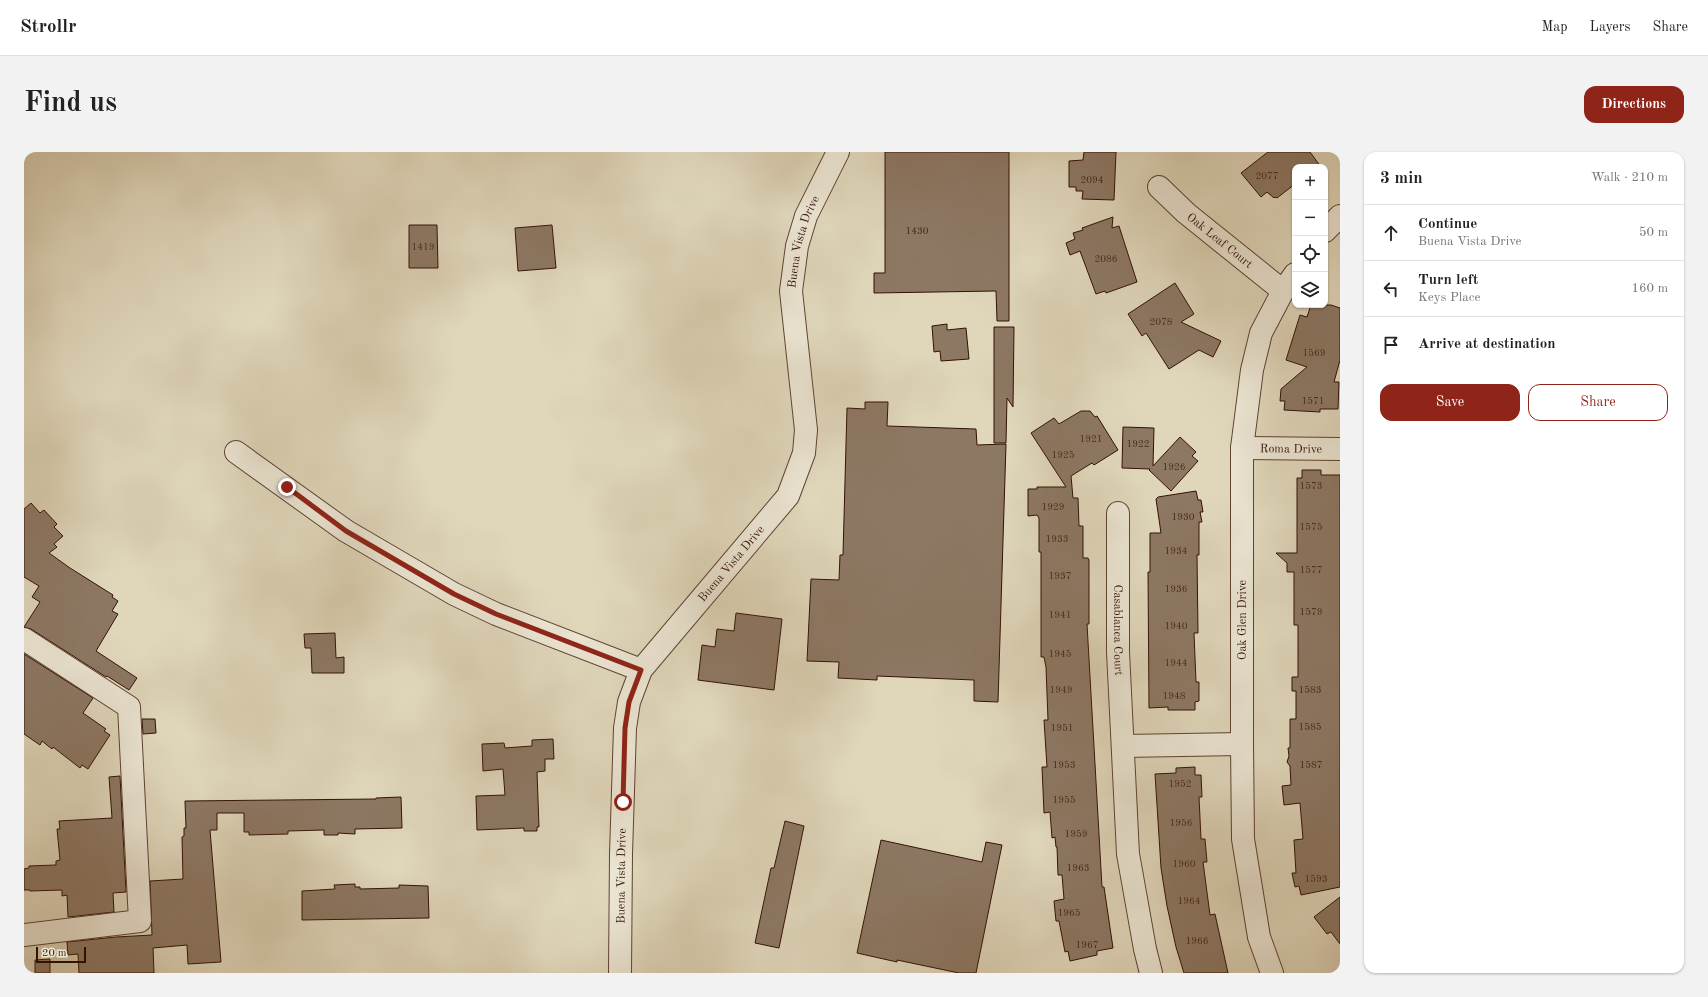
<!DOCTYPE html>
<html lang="en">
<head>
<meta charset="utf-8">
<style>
	body { margin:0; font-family:"Old Standard TT",serif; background:#f2f2f2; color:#222 }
	.controls { position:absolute; right:12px; top:12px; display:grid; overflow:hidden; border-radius:8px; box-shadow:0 1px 3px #0004 }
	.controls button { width:36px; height:36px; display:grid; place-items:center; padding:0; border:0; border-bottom:1px solid #e0e0e0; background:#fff; color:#222; font:20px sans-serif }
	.scale { position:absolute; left:12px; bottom:10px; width:50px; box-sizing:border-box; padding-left:4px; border:2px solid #331105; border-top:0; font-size:11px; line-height:14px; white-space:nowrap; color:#331105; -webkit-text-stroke:3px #ebe5d3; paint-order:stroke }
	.stop { position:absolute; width:12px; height:12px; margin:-9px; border:3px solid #8f2418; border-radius:50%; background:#fff }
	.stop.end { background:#8f2418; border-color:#fff; box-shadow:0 1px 4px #0008 }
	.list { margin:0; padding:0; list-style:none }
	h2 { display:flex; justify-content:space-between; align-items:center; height:52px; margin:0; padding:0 16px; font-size:17px }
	h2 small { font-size:13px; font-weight:400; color:#767676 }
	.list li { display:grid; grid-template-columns:26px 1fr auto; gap:12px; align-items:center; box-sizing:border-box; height:56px; padding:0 16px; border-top:1px solid #e0e0e0 }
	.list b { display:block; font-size:15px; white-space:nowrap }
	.list p { margin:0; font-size:13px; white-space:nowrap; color:#767676 }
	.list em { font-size:13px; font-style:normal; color:#767676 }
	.actions { display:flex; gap:8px; padding:12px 16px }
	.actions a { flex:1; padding:9px 0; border:1px solid #8f2418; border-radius:12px; text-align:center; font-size:14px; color:#8f2418 }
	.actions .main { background:#8f2418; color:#fff }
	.icon { flex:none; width:22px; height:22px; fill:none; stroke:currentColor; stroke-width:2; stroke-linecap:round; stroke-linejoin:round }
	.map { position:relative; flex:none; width:1316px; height:821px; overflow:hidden; border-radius:12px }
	header { display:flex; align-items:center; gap:24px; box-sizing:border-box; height:56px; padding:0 20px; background:#fff; border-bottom:1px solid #e0e0e0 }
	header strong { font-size:19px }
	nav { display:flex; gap:22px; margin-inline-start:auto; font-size:14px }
	.intro { display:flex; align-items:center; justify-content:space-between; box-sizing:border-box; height:96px; padding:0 24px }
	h1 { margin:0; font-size:28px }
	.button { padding:10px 18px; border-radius:12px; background:#8f2418; color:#fff; font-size:14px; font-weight:700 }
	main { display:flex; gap:24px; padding:0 24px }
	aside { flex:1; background:#fff; border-radius:12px; box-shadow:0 1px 3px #0004 }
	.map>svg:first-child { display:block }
	.building { fill:#8d7864; stroke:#331105 }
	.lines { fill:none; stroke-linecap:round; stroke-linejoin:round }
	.minor-casing { stroke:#5e4232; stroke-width:24 }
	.minor { stroke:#ebe5d3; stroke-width:22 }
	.route { stroke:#8f2418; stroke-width:5 }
	.labels { text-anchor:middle; stroke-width:3; stroke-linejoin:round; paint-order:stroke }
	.number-label { font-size:10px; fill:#4a2b1d }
	.street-label { font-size:12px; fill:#331105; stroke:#ebe5d3 }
</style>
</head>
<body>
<header>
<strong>Strollr</strong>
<nav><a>Map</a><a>Layers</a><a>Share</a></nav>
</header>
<div class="intro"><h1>Find us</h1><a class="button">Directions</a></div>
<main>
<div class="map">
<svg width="1316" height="821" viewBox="0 0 1316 821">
	<rect width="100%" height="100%" fill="#e0d7bb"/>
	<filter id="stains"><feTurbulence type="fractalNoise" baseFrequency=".005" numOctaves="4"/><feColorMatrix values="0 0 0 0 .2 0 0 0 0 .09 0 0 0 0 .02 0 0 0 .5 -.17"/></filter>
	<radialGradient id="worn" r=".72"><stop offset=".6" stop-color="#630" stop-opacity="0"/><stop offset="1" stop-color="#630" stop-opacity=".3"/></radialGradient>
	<path class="building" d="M 861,0 L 985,0 L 985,169 L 973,169 L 972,139 L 850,141 L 850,121 L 861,121 Z
		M 1060,0 L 1092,0 L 1090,48 L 1058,47 L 1059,39 L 1052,39 L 1052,35 L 1045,35 L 1045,9 L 1059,8 Z
		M 1244,0 L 1286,0 L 1297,15 L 1271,15 L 1271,32 L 1253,46 L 1251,45 L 1250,46 L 1243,40 L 1237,45 L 1217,21 Z
		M 1089,65 L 1088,76 L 1095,74 L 1113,130 L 1082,141 L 1081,139 L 1072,142 L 1056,99 L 1046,103 L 1042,91 L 1051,87 L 1049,81 L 1059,78 L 1058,76 Z
		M 385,73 L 413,73 L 414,116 L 385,116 Z
		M 528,73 L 532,116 L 494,119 L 491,76 Z
		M 1151,131 L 1170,162 L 1157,170 L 1197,189 L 1189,205 L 1175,198 L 1145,217 L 1122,181 L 1118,184 L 1104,162 Z
		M 1287,153 L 1307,153 L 1316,156 L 1316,208 L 1310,230 L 1315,230 L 1314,257 L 1296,257 L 1296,260 L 1260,258 L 1261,249 L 1256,249 L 1257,237 L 1283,215 L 1262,208 L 1276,163 L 1283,165 Z
		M 923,172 L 923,178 L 942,176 L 945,207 L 917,209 L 916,199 L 910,200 L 908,174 Z
		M 970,175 L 990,175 L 989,255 L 983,246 L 982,291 L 970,291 Z
		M 841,250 L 864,250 L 863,274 L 952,277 L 953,293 L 982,292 L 974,550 L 950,549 L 950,528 L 853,524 L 853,528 L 814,526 L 815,510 L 783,509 L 787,427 L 815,428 L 816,403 L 819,403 L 823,256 L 841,257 Z
		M 1057,259 L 1066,259 L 1071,265 L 1073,264 L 1094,298 L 1070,313 L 1068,311 L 1047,324 L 1049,346 L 1054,346 L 1055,374 L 1059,374 L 1059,406 L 1064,406 L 1065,408 L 1065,472 L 1063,472 L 1073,647 L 1078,735 L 1080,735 L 1089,796 L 1073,799 L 1073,803 L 1046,809 L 1044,799 L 1041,800 L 1035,769 L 1032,769 L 1030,749 L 1040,747 L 1038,723 L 1034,723 L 1033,695 L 1032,695 L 1031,685 L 1028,686 L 1026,660 L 1020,661 L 1018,615 L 1023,615 L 1020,568 L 1024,568 L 1022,515 L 1020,505 L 1017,505 L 1017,400 L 1015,400 L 1015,366 L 1013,363 L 1004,364 L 1004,337 L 1013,337 L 1013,335 L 1042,335 L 1007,281 L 1030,266 L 1035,272 Z
		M 1099,275 L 1130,276 L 1129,314 L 1156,285 L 1172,300 L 1168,304 L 1174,309 L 1147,339 L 1125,318 L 1126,317 L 1098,316 Z
		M 1278,318 L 1297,318 L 1297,323 L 1316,323 L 1316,735 L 1277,743 L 1275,734 L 1271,735 L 1268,721 L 1272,721 L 1270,688 L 1279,687 L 1276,651 L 1260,653 L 1258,634 L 1267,633 L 1266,614 L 1263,610 L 1265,604 L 1264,596 L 1266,596 L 1266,567 L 1272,567 L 1272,539 L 1268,539 L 1268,525 L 1274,525 L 1274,473 L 1270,473 L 1270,420 L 1263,420 L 1263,411 L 1252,401 L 1273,401 L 1273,326 L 1278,326 Z
		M 1172,339 L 1174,348 L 1177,348 L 1179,360 L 1176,360 L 1178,370 L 1175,370 L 1175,403 L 1173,403 L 1174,481 L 1170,481 L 1172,530 L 1175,530 L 1175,549 L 1171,550 L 1171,558 L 1144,558 L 1144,555 L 1125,556 L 1124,420 L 1126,420 L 1126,381 L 1137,381 L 1132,347 L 1134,345 Z
		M 7,351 L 16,361 L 20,358 L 33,372 L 30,375 L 39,384 L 30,392 L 33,395 L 25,401 L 46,416 L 89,443 L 88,445 L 94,449 L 88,459 L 94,462 L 72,499 L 113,526 L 105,538 L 83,524 L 82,525 L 7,477 L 0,475 L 16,450 L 8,445 L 15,434 L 0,425 L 0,357 Z
		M 712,461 L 758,467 L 750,538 L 674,528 L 678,493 L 691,495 L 693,477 L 710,479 Z
		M 311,481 L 312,506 L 320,505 L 320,521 L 288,521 L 287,496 L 281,496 L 280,482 Z
		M 0,502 L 69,546 L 59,561 L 82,577 L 80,579 L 86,583 L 64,617 L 58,613 L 56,616 L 29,595 L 28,597 L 18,589 L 16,593 L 0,582 Z
		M 118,567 L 131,567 L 132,581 L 119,582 Z
		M 529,587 L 530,607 L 521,607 L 521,619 L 513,620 L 515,675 L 513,675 L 513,679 L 500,679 L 500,676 L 453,678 L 452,644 L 481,643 L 479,617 L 459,619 L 458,592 L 480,591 L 481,596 L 508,594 L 508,588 Z
		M 1171,615 L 1171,623 L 1177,623 L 1178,645 L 1175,645 L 1177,687 L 1181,687 L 1183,710 L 1179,710 L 1186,763 L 1191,762 L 1204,821 L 1160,821 L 1152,795 L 1143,754 L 1137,716 L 1131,622 L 1152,621 L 1152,616 Z
		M 96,624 L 102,740 L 89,741 L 90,760 L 44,765 L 43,743 L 38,744 L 38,738 L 6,739 L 6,738 L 0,738 L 0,717 L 5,716 L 5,714 L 32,713 L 32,709 L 36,708 L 33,677 L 36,677 L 35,669 L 88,666 L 85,625 Z
		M 377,645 L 378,676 L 331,677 L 331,682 L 314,681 L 314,683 L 300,683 L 300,678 L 264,679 L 264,682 L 225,683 L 225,680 L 220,680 L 220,661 L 193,661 L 193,678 L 186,678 L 197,810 L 164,812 L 163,793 L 129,796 L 130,821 L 55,821 L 54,802 L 44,803 L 43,790 L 92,785 L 128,783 L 126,729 L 159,727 L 158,685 L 160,684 L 160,676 L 162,676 L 161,649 L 352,647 L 352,646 Z
		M 761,669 L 780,674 L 755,796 L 731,791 L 747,716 L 750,716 Z
		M 857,688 L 958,710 L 962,690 L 978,693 L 952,821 L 935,821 L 873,808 L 873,810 L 833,801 Z
		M 331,732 L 331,735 L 336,735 L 336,737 L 375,736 L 375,733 L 404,734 L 405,766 L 278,768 L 278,739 L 311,737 L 310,733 Z
		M 1316,745 L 1316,792 L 1307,780 L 1303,782 L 1290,765 Z
		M 26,807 L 26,821 L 11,821 L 11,808 Z"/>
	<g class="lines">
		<defs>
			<g id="minor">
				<path id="s1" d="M 1135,35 L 1162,61 L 1259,139"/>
				<path d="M 1301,79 L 1316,64"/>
				<path id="s2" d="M 1218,296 L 1316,297"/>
				<path d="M 212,300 L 322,379 L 430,442 L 472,462 L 617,518"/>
				<path id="s3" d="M 1094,361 L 1094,500 L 1104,702 L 1121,797 L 1127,821"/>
				<path d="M 0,487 L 105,555 L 116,769 L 0,783"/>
				<path d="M 1099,594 L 1218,592"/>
				<path id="s4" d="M 596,821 L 597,702 L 601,576 L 605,550 L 617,518 L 764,344 L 780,301 L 782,278 L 767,139 L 773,94 L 782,64 L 814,0"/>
				<path d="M 1248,821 L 1235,785 L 1219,687 L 1218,592 L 1218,296 L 1228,218 L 1237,181 L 1259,139 L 1271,122"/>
			</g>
		</defs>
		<use href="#minor" class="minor-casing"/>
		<use href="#minor" class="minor"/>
	</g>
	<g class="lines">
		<path class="route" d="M 263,335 L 322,379 L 430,442 L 472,462 L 617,518 L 605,550 L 601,576 L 599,650"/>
	</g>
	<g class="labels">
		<g class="number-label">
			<text x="1243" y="27">2077</text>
			<text x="1068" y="31">2094</text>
			<text x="893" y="82">1430</text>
			<text x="399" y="98">1419</text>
			<text x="1082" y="110">2086</text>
			<text x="1137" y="173">2078</text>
			<text x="1290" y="204">1569</text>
			<text x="1289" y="252">1571</text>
			<text x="1067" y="290">1921</text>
			<text x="1114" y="295">1922</text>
			<text x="1039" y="306">1925</text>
			<text x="1150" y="318">1926</text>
			<text x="1287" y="337">1573</text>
			<text x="1029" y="358">1929</text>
			<text x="1159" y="368">1930</text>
			<text x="1287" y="378">1575</text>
			<text x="1033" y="390">1933</text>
			<text x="1152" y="402">1934</text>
			<text x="1287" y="421">1577</text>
			<text x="1036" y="427">1937</text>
			<text x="1152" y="440">1936</text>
			<text x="1287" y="463">1579</text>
			<text x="1036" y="466">1941</text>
			<text x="1152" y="477">1940</text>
			<text x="1036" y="505">1945</text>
			<text x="1152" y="514">1944</text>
			<text x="1037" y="541">1949</text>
			<text x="1286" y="541">1583</text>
			<text x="1150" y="547">1948</text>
			<text x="1286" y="578">1585</text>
			<text x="1038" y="579">1951</text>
			<text x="1040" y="616">1953</text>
			<text x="1287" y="616">1587</text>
			<text x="1156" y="635">1952</text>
			<text x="1040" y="651">1955</text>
			<text x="1157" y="674">1956</text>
			<text x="1052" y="685">1959</text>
			<text x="1160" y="715">1960</text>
			<text x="1054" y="719">1963</text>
			<text x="1292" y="730">1593</text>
			<text x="1165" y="752">1964</text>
			<text x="1045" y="764">1965</text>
			<text x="1173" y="792">1966</text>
			<text x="1063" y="796">1967</text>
		</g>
		<g class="street-label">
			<text dy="4" stroke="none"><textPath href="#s1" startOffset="81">Oak Leaf Court</textPath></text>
			<text dy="4" stroke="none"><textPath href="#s4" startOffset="793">Buena Vista Drive</textPath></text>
			<text dy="4" stroke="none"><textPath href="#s2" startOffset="49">Roma Drive</textPath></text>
			<text dy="4" stroke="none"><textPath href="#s4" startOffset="445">Buena Vista Drive</textPath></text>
			<text transform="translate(1218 468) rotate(-90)" y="4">Oak Glen Drive</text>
			<text dy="4" stroke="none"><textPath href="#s3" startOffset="117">Casablanca Court</textPath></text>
			<text dy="4" stroke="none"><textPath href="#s4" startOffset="97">Buena Vista Drive</textPath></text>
		</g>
	</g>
	<rect width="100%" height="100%" filter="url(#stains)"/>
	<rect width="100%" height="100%" fill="url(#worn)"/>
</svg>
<div class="controls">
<button>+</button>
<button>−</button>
<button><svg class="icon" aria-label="locate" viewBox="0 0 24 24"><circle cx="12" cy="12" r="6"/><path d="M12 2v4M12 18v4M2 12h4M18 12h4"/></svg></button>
<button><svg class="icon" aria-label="layers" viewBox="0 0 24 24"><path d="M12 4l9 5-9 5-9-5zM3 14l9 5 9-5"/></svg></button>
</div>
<div class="scale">20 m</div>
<div class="stop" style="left:599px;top:650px"></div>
<div class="stop end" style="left:263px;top:335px"></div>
</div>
<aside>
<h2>3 min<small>Walk · 210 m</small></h2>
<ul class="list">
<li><svg class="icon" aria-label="ahead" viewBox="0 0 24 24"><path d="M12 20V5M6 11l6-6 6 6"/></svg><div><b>Continue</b><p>Buena Vista Drive</p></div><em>50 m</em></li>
<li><svg class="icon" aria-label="left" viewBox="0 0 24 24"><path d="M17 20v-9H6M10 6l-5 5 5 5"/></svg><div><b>Turn left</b><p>Keys Place</p></div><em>160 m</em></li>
<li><svg class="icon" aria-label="arrive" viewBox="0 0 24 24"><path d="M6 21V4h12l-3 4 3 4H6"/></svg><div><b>Arrive at destination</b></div></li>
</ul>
<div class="actions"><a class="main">Save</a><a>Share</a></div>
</aside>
</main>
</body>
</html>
